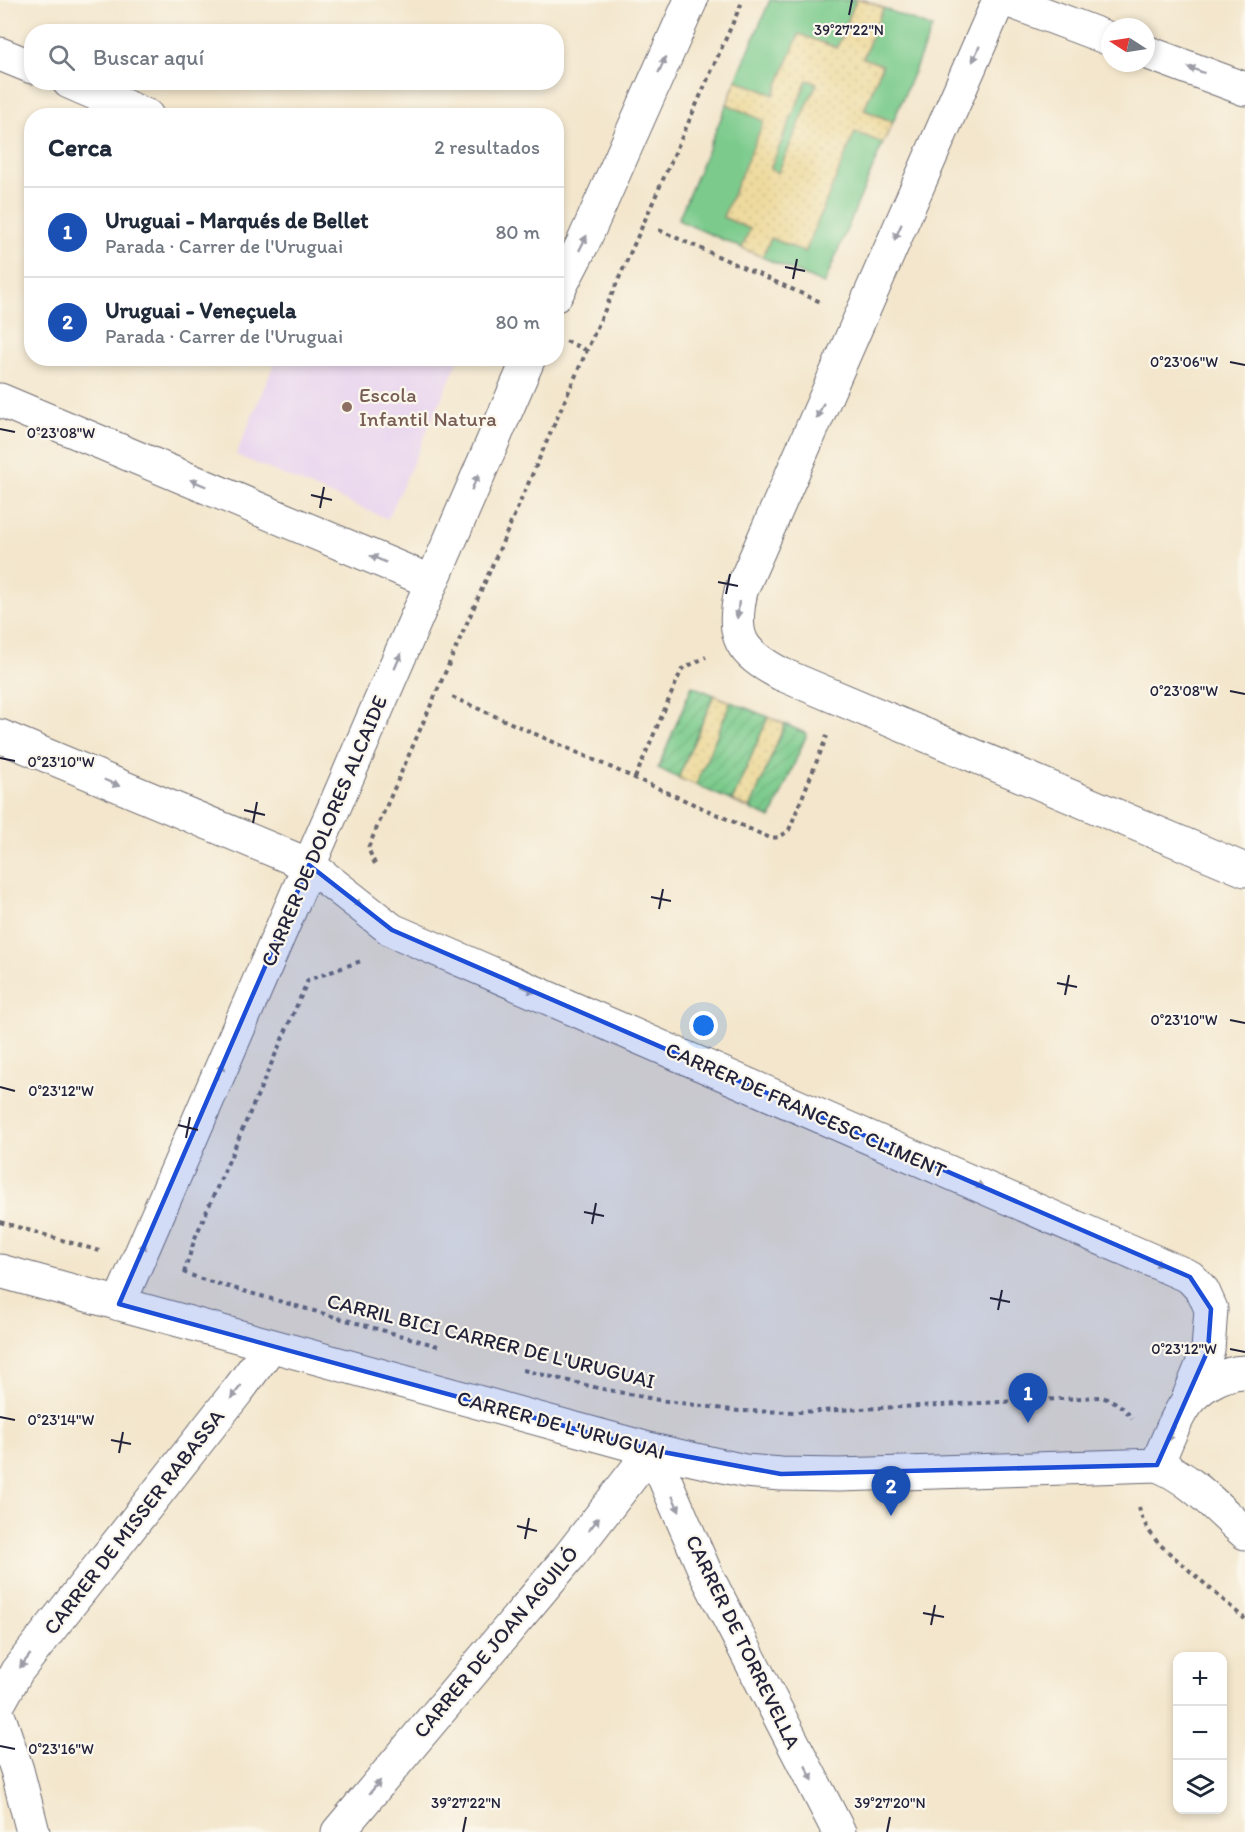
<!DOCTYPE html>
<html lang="es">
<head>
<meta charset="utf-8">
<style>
	body { margin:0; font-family:Itim,sans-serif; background:#f2f2f3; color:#1f2937 }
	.controls { position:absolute; right:18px; bottom:18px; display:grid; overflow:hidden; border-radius:12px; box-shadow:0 3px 9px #0003 }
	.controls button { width:54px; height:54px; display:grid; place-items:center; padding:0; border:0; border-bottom:2px solid #e0e1e3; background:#fff; color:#1f2937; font:30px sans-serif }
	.compass { position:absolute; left:1101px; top:18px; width:54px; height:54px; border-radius:50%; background:#fff; box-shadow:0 3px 9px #0003; rotate:282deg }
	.you { position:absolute; left:704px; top:1026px; width:21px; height:21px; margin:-15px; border:4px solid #fff; border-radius:50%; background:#1a73e8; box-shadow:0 0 0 9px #1a73e833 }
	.badge { display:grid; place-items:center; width:39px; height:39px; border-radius:50%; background:#2563eb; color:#fff; font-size:20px; font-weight:700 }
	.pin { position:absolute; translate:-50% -50px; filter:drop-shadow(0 2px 3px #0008) }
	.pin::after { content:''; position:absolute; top:32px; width:21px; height:18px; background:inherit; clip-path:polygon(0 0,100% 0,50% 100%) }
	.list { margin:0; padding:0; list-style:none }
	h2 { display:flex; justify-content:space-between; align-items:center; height:78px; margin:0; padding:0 24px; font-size:26px }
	h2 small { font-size:20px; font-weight:400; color:#747a83 }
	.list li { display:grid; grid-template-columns:39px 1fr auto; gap:18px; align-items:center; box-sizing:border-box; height:90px; padding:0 24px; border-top:2px solid #e0e1e3 }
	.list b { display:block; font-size:22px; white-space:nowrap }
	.list p { margin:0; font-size:20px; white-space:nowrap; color:#747a83 }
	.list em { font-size:20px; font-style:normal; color:#747a83 }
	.icon { flex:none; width:33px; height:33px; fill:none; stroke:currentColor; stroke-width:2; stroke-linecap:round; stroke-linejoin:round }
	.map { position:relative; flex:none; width:1245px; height:1832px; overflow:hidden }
	.search { position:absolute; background:#fff; box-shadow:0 3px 9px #0003; left:24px; top:24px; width:540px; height:66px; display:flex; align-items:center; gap:15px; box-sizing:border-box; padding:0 21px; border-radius:24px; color:#747a83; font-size:22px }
	.panel { position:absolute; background:#fff; box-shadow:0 3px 9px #0003; left:24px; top:108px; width:540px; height:258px; border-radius:24px }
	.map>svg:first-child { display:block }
	.built { fill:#e7d2ef }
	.grass { fill:#7ccb8c; stroke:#4f7664; stroke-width:1.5 }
	.sand { fill:url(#sand-dots); stroke:#887e6c; stroke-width:1.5; fill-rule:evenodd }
	.garden { fill:url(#garden-furrows); stroke:#4f7664; stroke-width:1.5 }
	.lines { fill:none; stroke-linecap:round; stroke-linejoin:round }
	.minor-casing { stroke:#6b676e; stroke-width:35 }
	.path { stroke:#6b676e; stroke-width:4; stroke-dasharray:4.5 4.5; stroke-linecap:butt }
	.minor { stroke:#fff; stroke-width:33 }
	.oneway { fill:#9c9ca7 }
	.marked { fill:#1d4ed8; fill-opacity:0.2; stroke:#1d4ed8; stroke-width:4.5; stroke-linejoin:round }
	.ticks { fill:none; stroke:#22223b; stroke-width:2 }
	.education-dot { fill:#8d6e63; stroke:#fbf7ec; stroke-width:2 }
	.labels { text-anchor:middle; stroke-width:4.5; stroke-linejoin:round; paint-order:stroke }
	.education-label { font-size:21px; fill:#785e54; stroke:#fbf7ec; text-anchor:start }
	.street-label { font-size:21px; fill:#22223b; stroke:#fbf7ec }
	.ticks-label { font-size:15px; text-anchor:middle; fill:#22223b; stroke:#fbf7ec; stroke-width:4.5; stroke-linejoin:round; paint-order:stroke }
</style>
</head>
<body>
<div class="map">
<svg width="1245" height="1832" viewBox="0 0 1245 1832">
	<defs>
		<pattern id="sand-dots" width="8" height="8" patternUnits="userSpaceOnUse" patternTransform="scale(1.5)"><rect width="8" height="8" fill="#eeda9e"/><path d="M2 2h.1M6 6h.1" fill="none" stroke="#ccbb89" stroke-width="1.8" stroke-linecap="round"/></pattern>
		<pattern id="garden-furrows" width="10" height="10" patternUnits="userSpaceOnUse" patternTransform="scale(1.5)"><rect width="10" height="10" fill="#7ccb8c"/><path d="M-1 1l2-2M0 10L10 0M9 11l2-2" fill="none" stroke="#6bae7a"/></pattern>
	</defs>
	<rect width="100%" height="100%" fill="#fbf7ec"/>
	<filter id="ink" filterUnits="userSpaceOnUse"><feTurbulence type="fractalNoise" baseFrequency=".0167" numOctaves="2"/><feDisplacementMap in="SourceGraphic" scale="12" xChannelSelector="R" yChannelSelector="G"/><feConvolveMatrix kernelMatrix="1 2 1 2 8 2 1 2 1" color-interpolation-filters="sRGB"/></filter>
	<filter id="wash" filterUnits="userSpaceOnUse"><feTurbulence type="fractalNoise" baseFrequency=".008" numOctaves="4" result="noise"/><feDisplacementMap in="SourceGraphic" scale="24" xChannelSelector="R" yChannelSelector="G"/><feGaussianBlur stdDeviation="1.35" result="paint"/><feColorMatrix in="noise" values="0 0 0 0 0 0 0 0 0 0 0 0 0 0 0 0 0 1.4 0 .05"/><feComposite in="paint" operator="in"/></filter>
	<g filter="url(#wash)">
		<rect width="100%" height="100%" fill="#f3e6cc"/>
		<path class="built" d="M 276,359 L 459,359 L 388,519 L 236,455 Z"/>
		<path class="grass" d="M 770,0 L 856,0 L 837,48 L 799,35 L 774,95 L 736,80 Z
			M 883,8 L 932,28 L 893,122 L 864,110 L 882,66 L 863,58 Z
			M 807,79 L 817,82 L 779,173 L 770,169 Z
			M 727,104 L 765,121 L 723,217 L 751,229 L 742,248 L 678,220 Z
			M 855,131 L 883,143 L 824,284 L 762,257 L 771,238 L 805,252 Z"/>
		<path class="sand" d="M 856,0 L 865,0 L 883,8 L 863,58 L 882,65 L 864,110 L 893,122 L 883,143 L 855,132 L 805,252 L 771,238 L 762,257 L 742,248 L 750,229 L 723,217 L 764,121 L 727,104 L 736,80 L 774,95 L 799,34 L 837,48 ZM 807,80 L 817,83 L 778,173 L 770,169 Z
			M 714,695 L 731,702 L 696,785 L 678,778 Z
			M 768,717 L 785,724 L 750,809 L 732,801 Z"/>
		<path class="garden" d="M 692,686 L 714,695 L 678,778 L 658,768 Z
			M 731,702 L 768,717 L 732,801 L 696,785 Z
			M 785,724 L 807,734 L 771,818 L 750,809 Z"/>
	</g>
	<g filter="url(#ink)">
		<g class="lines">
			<defs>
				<path id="minor" d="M 999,0 L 741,591 C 731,638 740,652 781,674 L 1245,870
					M 1007,0 L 1110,39
					M 1146,52 L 1245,89
					M 0,54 L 32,67
					M 69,82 L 147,116
					M 556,295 L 583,243 L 691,0
					M 0,400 L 432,582
					M 0,736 L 309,865 L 392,930 L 1190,1277 L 1203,1291 L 1211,1309 L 1208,1350 L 1186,1404
					M 0,1271 L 652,1450 L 745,1471 L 781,1474 L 839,1475 L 1157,1465 C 1191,1478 1218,1509 1245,1533
					M 119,1304 L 529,358
					M 1157,1465 C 1165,1446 1173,1423 1185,1405 C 1198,1387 1223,1372 1245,1372
					M 0,1701 L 17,1671 L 239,1389 L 271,1346
					M 0,1720 L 17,1770 L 33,1832
					M 338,1832 L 568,1558 L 652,1450 L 707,1576 L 839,1832"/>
			</defs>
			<use href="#minor" class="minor-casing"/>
			<path class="path" d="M 659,230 L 823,303
				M 566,341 L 586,350
				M 452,697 L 770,838 L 780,837 L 789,830 L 827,736
				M 635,778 L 682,669 L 706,657
				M 375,864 L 368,848 L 587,350 L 743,0
				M 0,1222 L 100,1251
				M 183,1272 L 201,1279 L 438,1346
				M 184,1273 L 195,1238 L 308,980 L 364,960
				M 523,1370 L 598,1388 L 659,1400 L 739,1411 L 799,1412 L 1101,1397 C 1116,1401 1123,1406 1132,1419
				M 1139,1507 C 1142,1522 1149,1531 1158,1543 L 1245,1619"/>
			<use href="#minor" class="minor"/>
		</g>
		<defs><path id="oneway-solid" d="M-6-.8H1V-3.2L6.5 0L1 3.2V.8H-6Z" transform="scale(1.5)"/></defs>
		<g class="oneway">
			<use href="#oneway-solid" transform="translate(976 54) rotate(114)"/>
			<use href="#oneway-solid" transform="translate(662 65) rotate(-66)"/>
			<use href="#oneway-solid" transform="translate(1196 70) rotate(-160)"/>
			<use href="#oneway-solid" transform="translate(898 232) rotate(114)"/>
			<use href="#oneway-solid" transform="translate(583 243) rotate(-64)"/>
			<use href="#oneway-solid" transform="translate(820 411) rotate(114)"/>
			<use href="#oneway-solid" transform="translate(475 482) rotate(-66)"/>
			<use href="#oneway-solid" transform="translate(198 483) rotate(-157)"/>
			<use href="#oneway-solid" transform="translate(378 559) rotate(-157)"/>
			<use href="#oneway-solid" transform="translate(738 610) rotate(96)"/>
			<use href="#oneway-solid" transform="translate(398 661) rotate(-67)"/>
			<use href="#oneway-solid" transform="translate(112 783) rotate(23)"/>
			<use href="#oneway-solid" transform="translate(355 901) rotate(38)"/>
			<use href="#oneway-solid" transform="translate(528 989) rotate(24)"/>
			<use href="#oneway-solid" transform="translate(220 1071) rotate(-67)"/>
			<use href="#oneway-solid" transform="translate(976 1184) rotate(24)"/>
			<use href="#oneway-solid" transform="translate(142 1250) rotate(-68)"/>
			<use href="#oneway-solid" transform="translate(1155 1262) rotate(24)"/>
			<use href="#oneway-solid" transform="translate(236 1392) rotate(128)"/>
			<use href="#oneway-solid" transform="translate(1171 1434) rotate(116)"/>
			<use href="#oneway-solid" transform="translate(676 1504) rotate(66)"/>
			<use href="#oneway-solid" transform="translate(594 1524) rotate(-52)"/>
			<use href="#oneway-solid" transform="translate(25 1661) rotate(128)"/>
			<use href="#oneway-solid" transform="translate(809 1773) rotate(63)"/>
			<use href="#oneway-solid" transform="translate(375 1787) rotate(-50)"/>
		</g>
	</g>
	<path class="marked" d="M 309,865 L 392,930 L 1190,1277 L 1211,1309 L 1208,1350 L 1157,1465 L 781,1474 L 652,1450 L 119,1304 Z"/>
	<path class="ticks" d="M 849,15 L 852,0M 785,267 L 805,271M 793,279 L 797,259M 1230,362 L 1245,365M 0,429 L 15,432M 311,495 L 332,500M 320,508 L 324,487M 718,582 L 738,586M 726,594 L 730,574M 1230,691 L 1245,694M 0,758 L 15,761M 244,810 L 265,815M 253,823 L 257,802M 651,897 L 671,901M 659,909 L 663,889M 1057,983 L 1077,987M 1065,995 L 1069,975M 1230,1020 L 1245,1023M 0,1087 L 15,1091M 178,1125 L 198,1130M 186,1138 L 190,1117M 584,1212 L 604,1216M 592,1224 L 596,1203M 990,1298 L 1010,1302M 998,1310 L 1002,1290M 1230,1349 L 1245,1352M 0,1417 L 15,1420M 111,1440 L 131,1444M 119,1453 L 123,1432M 517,1526 L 537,1531M 525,1539 L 529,1518M 923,1613 L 944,1617M 931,1625 L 935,1605M 0,1746 L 15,1749M 463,1832 L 466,1817M 887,1832 L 890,1817"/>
	<circle class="education-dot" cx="347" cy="407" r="6"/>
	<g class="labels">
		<g class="education-label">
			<text x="359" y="402">Escola<tspan x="359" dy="24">Infantil Natura</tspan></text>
		</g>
		<g class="street-label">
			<text transform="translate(324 831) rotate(-67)" y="7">CARRER DE DOLORES ALCAIDE</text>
			<text transform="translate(806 1110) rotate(24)" y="7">CARRER DE FRANCESC CLIMENT</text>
			<text transform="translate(491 1341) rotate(14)" y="7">CARRIL BICI CARRER DE L'URUGUAI</text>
			<text transform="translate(561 1425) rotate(15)" y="7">CARRER DE L'URUGUAI</text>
			<text transform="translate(134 1522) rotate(-52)" y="7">CARRER DE MISSER RABASSA</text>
			<text transform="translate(496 1642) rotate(-50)" y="7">CARRER DE JOAN AGUILÓ</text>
			<text transform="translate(743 1642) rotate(64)" y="7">CARRER DE TORREVELLA</text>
		</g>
	</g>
	<g class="ticks-label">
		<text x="849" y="35">39°27'22"N</text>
		<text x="1184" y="367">0°23'06"W</text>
		<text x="61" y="438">0°23'08"W</text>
		<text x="1184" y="696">0°23'08"W</text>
		<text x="61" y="767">0°23'10"W</text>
		<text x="1184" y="1025">0°23'10"W</text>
		<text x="61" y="1096">0°23'12"W</text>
		<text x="1184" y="1354">0°23'12"W</text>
		<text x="61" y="1425">0°23'14"W</text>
		<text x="61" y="1754">0°23'16"W</text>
		<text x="466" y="1808">39°27'22"N</text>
		<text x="890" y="1808">39°27'20"N</text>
	</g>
</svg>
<div class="controls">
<button>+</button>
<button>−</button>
<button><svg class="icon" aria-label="layers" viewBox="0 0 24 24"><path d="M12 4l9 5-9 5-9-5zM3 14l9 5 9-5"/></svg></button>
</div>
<svg class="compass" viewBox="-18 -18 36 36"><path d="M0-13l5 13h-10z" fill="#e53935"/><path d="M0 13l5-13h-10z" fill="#747a83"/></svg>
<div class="you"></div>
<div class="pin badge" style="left:1028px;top:1423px;background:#1a4fb4">1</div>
<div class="pin badge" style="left:891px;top:1516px;background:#1a4fb4">2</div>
<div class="search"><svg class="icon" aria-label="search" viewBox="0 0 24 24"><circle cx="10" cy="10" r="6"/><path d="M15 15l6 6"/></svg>Buscar aquí</div>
<section class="panel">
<h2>Cerca<small>2 resultados</small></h2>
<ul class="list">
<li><span class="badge" style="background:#1a4fb4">1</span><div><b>Uruguai - Marqués de Bellet</b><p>Parada · Carrer de l'Uruguai</p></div><em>80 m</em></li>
<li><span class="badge" style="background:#1a4fb4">2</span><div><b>Uruguai - Veneçuela</b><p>Parada · Carrer de l'Uruguai</p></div><em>80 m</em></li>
</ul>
</section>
</div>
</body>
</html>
